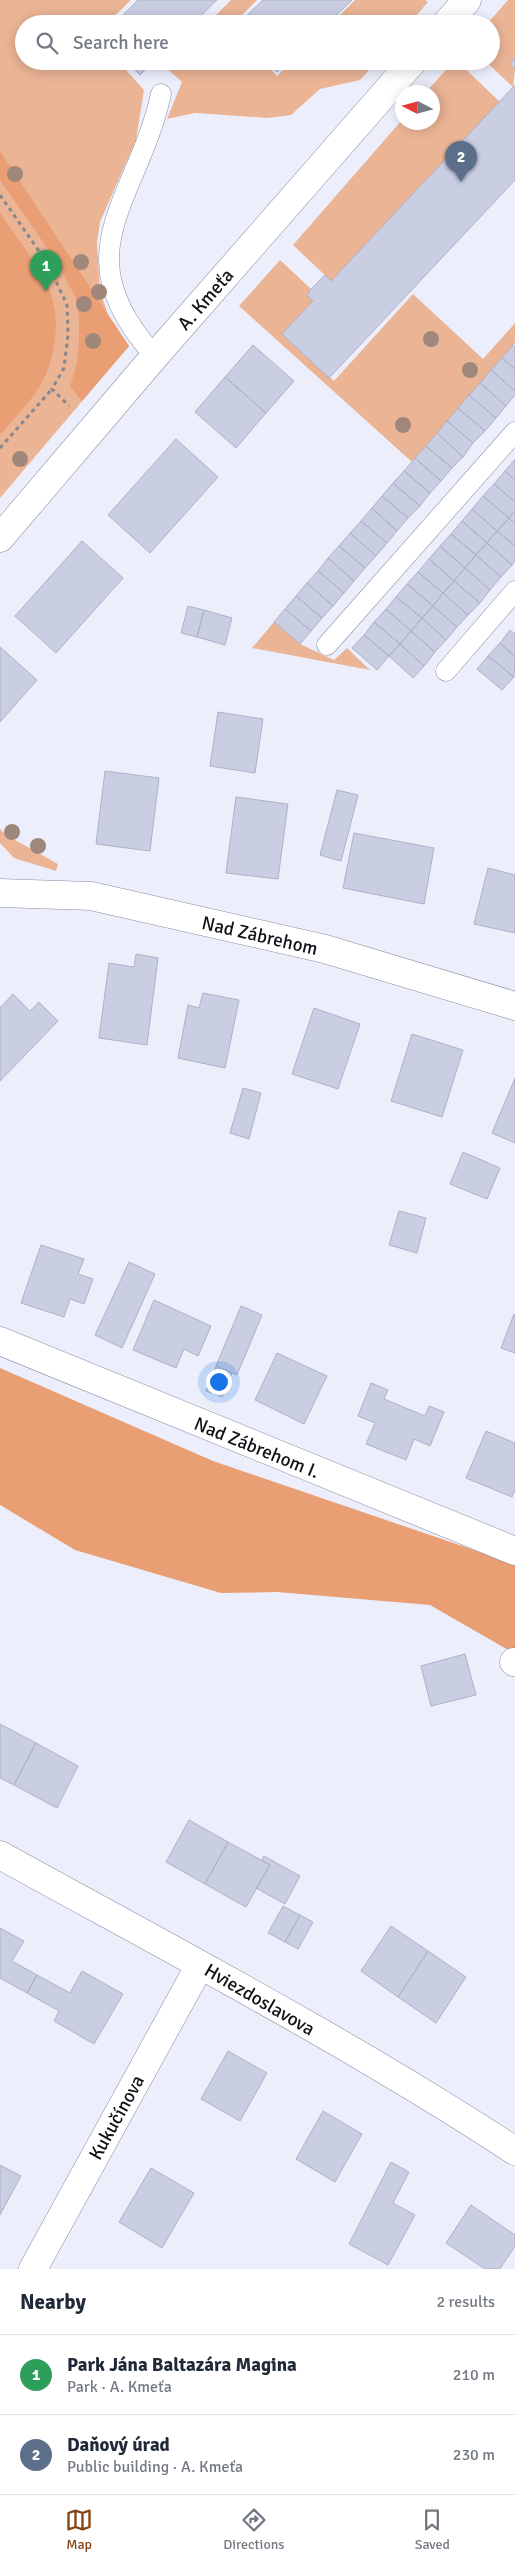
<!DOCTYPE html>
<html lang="en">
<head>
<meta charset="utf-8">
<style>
	body { margin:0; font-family:Signika,sans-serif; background:#f6f6f7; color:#1f2937 }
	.compass { position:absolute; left:395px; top:85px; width:45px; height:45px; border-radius:50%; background:#fff; box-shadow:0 2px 12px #0003; rotate:276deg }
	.you { position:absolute; left:218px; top:1381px; width:18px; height:18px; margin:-12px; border:4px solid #fff; border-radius:50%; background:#1a73e8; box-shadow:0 0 0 8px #1a73e833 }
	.badge { display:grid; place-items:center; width:32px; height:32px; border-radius:50%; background:#854212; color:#fff; font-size:16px; font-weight:700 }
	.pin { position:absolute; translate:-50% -41px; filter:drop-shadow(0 1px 2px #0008) }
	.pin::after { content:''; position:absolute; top:26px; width:18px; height:15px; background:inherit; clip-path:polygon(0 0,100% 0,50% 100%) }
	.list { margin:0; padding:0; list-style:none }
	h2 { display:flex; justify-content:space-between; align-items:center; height:65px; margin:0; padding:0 20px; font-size:21px }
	h2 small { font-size:16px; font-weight:400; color:#747a83 }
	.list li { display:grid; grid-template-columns:32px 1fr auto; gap:15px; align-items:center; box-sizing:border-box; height:80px; padding:0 20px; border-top:1px solid #e0e1e3 }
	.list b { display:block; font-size:19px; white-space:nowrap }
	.list p { margin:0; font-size:16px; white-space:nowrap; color:#747a83 }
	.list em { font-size:16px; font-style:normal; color:#747a83 }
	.icon { flex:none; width:28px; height:28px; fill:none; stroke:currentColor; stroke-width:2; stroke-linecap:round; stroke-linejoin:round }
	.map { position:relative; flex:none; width:515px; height:2269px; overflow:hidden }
	.search { position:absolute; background:#fff; box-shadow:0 2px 12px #0003; left:15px; right:15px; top:15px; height:55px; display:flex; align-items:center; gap:12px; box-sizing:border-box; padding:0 18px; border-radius:28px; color:#747a83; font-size:19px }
	.sheet { height:225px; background:#fff }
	nav { display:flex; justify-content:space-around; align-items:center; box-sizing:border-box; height:70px; border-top:1px solid #e0e1e3; background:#fff; font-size:14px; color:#747a83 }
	nav a { display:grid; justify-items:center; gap:2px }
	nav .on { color:#854212 }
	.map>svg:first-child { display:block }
	.green { fill:#ebb495 }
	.forest { fill:#e99e73 }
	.building { fill:#cacee3; stroke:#adb1c5 }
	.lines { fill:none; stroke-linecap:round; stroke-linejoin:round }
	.lane-casing { stroke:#888da0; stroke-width:21 }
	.street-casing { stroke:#888da0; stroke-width:29 }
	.path { stroke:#858891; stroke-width:3; stroke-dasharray:4 4; stroke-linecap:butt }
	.lane { stroke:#fff; stroke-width:20 }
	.street { stroke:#fff; stroke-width:28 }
	.tree { fill:#a0877b }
	.labels { text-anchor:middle; stroke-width:4.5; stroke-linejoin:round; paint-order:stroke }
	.street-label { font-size:19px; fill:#111319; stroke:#fff }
</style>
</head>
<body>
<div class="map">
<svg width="515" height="2269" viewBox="0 0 515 2269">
	<rect width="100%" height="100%" fill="#eceffb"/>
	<path class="green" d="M 0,0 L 131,0 L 106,24 L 24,24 L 24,61 L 118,61 L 144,90 L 136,140 L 100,222 L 97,243 L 100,290 L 108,315 L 129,346 L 0,498 Z
		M 231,0 L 257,0 L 233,24 L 207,24 Z
		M 355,0 L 425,0 L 428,2 L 409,24 L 331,24 Z
		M 508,0 L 515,0 L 515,58 L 510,64 L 515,69 L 513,87 L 485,61 L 491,61 L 491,24 L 487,24 Z
		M 169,61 L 263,61 L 277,76 L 292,61 L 377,61 L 360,80 L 320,89 L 291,115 L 267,118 L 195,113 L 167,119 L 182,82 L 164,66 Z
		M 454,61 L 457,61 L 500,102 L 331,281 L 293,245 L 402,120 L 402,122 L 432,122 L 432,92 L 426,92 Z
		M 280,260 L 311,289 L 307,295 L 313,301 L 282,334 L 334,381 L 413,294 L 483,359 L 515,323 L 515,343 L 412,462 L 239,306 Z
		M 274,622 L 300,644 L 334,660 L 347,648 L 370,670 L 252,648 Z
		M 0,829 L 6,835 L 58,864 L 56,871 L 14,858 L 0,843 Z"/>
	<path class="forest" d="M 0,151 L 129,346 L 82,401 L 70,387 L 77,363 L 79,339 L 79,317 L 76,298 L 55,259 L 0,180 Z
		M 0,213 C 14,234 46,275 52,298 C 60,324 55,360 41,384 C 31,402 14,418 0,435 Z
		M 0,1368 L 213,1461 L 515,1564 L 515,1654 L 430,1605 L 277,1592 L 221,1593 L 75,1550 L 0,1505 Z"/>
	<path class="building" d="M 138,0 L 217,0 L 192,24 L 114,24 Z
		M 263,0 L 352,0 L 327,24 L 238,24 Z
		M 515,58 L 515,69 L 510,64 Z
		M 126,61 L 154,61 L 140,75 Z
		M 266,61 L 288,61 L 277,72 Z
		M 515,85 L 515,180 L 329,378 L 282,334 L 313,301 L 307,295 L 311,289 L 325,275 L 331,281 Z
		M 253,345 L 294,381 L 266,413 L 225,377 Z
		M 513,345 L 515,347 L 515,369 L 502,358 Z
		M 502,358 L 515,369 L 515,391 L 491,370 Z
		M 491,370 L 515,391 L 515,395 L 506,406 L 480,383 Z
		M 225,377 L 266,413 L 236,448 L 195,412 Z
		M 480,383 L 506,406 L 496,418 L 469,395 Z
		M 469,395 L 496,418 L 485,431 L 458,408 Z
		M 458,408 L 485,431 L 473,443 L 447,421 Z
		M 447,421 L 473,443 L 463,457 L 437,433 Z
		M 437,433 L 463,457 L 452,468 L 426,446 Z
		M 176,439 L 218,477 L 150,553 L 108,515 Z
		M 426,446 L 452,468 L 441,481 L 415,458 Z
		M 415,458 L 441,481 L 430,493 L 404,471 Z
		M 515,459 L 515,480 L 505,471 Z
		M 404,471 L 430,493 L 420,506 L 393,483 Z
		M 505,471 L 515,480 L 515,502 L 494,484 Z
		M 393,483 L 420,506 L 408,518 L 382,496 Z
		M 494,484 L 515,502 L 515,511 L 509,518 L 483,496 Z
		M 382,496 L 408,518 L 397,531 L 372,508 Z
		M 483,496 L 509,518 L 497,531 L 472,509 Z
		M 372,508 L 397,531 L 387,543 L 361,521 Z
		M 472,509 L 497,531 L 487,543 L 462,521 Z
		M 515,511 L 515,524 L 509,518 Z
		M 509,518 L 515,524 L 515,546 L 497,531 Z
		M 361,521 L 387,543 L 376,556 L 350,533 Z
		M 462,521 L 487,543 L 476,555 L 451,534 Z
		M 497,531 L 515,546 L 515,561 L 512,565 L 487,543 Z
		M 350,533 L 376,556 L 365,568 L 339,546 Z
		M 451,534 L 476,555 L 465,568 L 440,546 Z
		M 82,541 L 123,578 L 56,653 L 15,616 Z
		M 487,543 L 512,565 L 501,577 L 476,555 Z
		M 339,546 L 365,568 L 354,581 L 328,558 Z
		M 440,546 L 465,568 L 454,581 L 429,559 Z
		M 476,555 L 501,577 L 490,590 L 465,568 Z
		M 328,558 L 354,581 L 344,593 L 318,571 Z
		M 429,559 L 454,581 L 443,593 L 418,572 Z
		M 465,568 L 490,590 L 480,603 L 454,581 Z
		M 318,571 L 344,593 L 333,606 L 307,583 Z
		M 418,572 L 443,593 L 433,606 L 407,584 Z
		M 454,581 L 480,603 L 468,615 L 443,593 Z
		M 307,583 L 333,606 L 322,618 L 296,596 Z
		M 407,584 L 433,606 L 422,618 L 396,597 Z
		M 443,593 L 468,615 L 457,627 L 433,606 Z
		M 296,596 L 322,618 L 311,631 L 285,609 Z
		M 396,597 L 422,618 L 411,631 L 386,609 Z
		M 188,606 L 204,610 L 197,637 L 181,633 Z
		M 433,606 L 457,627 L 446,640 L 422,618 Z
		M 285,609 L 311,631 L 300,644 L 274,622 Z
		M 386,609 L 411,631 L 400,644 L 374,622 Z
		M 204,610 L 232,618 L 225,645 L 197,637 Z
		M 422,618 L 446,640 L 435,652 L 411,631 Z
		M 374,622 L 400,644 L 389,656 L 364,635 Z
		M 510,630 L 515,634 L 515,657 L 500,643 Z
		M 411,631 L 435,652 L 424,666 L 400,644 Z
		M 364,635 L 389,656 L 377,670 L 352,648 Z
		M 500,643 L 515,657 L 514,677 L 488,656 Z
		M 400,644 L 424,666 L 413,678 L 389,656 Z
		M 0,647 L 37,680 L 0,722 Z
		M 488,656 L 514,677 L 502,690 L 477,669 Z
		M 218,712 L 263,719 L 255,773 L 210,766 Z
		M 105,771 L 159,778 L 150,851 L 96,844 Z
		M 337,790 L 358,795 L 341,861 L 320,855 Z
		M 236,797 L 288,804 L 278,879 L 226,873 Z
		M 354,833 L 434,848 L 424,904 L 343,888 Z
		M 488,868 L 515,875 L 515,933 L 474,924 Z
		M 136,954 L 158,958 L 147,1045 L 99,1038 L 109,963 L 134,967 Z
		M 203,993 L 239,1000 L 225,1068 L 178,1058 L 188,1005 L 199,1008 Z
		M 13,994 L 30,1011 L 39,1002 L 58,1021 L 0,1081 L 0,1008 Z
		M 314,1008 L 360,1024 L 338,1089 L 292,1074 Z
		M 412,1034 L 463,1050 L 442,1117 L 391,1101 Z
		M 515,1078 L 515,1143 L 492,1133 Z
		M 243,1088 L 261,1093 L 249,1139 L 230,1133 Z
		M 463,1152 L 500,1168 L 487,1199 L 450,1184 Z
		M 399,1211 L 426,1218 L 417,1253 L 389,1245 Z
		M 41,1245 L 84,1259 L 78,1274 L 93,1279 L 84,1304 L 70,1299 L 64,1317 L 21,1303 Z
		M 129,1262 L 155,1274 L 122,1348 L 95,1335 Z
		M 154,1300 L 211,1326 L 198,1356 L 184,1349 L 176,1368 L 133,1350 Z
		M 241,1306 L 262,1315 L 237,1375 L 216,1366 Z
		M 514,1314 L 515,1315 L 515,1353 L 501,1348 Z
		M 277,1353 L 327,1376 L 304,1424 L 255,1400 Z
		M 216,1366 L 232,1373 L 222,1397 L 206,1391 Z
		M 371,1383 L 388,1390 L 384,1399 L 425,1416 L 429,1406 L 444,1412 L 430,1446 L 414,1439 L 406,1460 L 366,1444 L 375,1423 L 358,1416 Z
		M 486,1431 L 515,1443 L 515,1490 L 512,1497 L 466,1478 Z
		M 465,1654 L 476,1695 L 431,1706 L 421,1666 Z
		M 0,1724 L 36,1743 L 14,1785 L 0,1778 Z
		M 36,1743 L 78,1766 L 57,1808 L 14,1785 Z
		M 189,1820 L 228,1842 L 205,1884 L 166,1862 Z
		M 228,1842 L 270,1865 L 246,1907 L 205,1884 Z
		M 264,1856 L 300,1876 L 285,1904 L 256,1888 L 270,1865 L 262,1860 Z
		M 283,1906 L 300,1915 L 285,1942 L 268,1933 Z
		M 300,1915 L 313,1922 L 298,1949 L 285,1942 Z
		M 391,1926 L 428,1951 L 398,1997 L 361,1971 Z
		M 0,1928 L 24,1941 L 12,1961 L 37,1975 L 27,1993 L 0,1978 Z
		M 428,1951 L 466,1977 L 436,2023 L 398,1997 Z
		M 82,1971 L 123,1994 L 94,2044 L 54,2021 L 59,2011 L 27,1993 L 37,1975 L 70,1993 Z
		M 228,2051 L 267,2073 L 240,2121 L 201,2099 Z
		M 323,2111 L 362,2134 L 335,2182 L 296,2159 Z
		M 391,2162 L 409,2172 L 393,2203 L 415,2215 L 388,2265 L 349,2244 Z
		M 0,2165 L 21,2176 L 0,2215 Z
		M 151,2168 L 194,2193 L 162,2248 L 119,2222 Z
		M 471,2205 L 515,2235 L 515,2246 L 500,2269 L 485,2269 L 446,2243 Z"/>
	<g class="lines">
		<defs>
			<path id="lane" d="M 155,356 C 60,253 138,200 161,94
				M 327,645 L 515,432
				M 446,671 L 515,591"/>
			<path id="street" d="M 446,24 L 467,0
				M 0,538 L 155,356 L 413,61
				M 0,893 L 91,896 L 325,949 L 515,1006
				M 0,1341 L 515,1551
				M 514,1662 L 515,1662
				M 0,1855 C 172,1950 350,2043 515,2151
				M 33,2269 L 200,1965"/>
		</defs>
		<use href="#lane" class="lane-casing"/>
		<use href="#street" class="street-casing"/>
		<path class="path" d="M 0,195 L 48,264 L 67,305 L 68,335 L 64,368 L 52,389 L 69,406
			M 0,448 L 52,389"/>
		<use href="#lane" class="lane"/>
		<use href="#street" class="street"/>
	</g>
	<g class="tree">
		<circle cx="15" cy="174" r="8"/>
		<circle cx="81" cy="262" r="8"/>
		<circle cx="99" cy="292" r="8"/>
		<circle cx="84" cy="304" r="8"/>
		<circle cx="431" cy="339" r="8"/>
		<circle cx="93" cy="341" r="8"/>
		<circle cx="470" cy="370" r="8"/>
		<circle cx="403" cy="425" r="8"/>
		<circle cx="20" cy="459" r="8"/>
		<circle cx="12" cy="832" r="8"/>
		<circle cx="38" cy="846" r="8"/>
	</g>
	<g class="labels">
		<g class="street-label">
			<text transform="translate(205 299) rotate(-49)" y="7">A. Kmeťa</text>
			<text transform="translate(260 935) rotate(13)" y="7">Nad Zábrehom</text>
			<text transform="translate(257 1447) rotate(22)" y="7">Nad Zábrehom I.</text>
			<text transform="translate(260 1999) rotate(30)" y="7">Hviezdoslavova</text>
			<text transform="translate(116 2117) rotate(-61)" y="7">Kukučínova</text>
		</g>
	</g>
</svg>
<svg class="compass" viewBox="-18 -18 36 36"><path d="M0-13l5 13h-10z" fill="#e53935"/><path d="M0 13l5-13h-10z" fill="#747a83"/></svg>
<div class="you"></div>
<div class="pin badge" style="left:46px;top:291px;background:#2e9e5b">1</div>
<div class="pin badge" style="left:461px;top:182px;background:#5c6f8a">2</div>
<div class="search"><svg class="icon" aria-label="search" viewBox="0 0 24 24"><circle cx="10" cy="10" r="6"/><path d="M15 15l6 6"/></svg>Search here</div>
</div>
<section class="sheet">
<h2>Nearby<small>2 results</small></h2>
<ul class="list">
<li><span class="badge" style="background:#2e9e5b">1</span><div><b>Park Jána Baltazára Magina</b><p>Park · A. Kmeťa</p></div><em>210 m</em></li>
<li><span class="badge" style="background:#5c6f8a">2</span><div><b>Daňový úrad</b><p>Public building · A. Kmeťa</p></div><em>230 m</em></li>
</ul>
</section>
<nav>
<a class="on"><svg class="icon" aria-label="map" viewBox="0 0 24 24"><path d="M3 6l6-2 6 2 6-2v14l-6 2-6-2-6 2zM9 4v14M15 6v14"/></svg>Map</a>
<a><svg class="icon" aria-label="directions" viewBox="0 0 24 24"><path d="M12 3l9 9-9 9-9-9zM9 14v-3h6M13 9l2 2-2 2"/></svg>Directions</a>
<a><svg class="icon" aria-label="saved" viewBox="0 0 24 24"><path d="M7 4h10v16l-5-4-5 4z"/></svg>Saved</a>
</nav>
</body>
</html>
